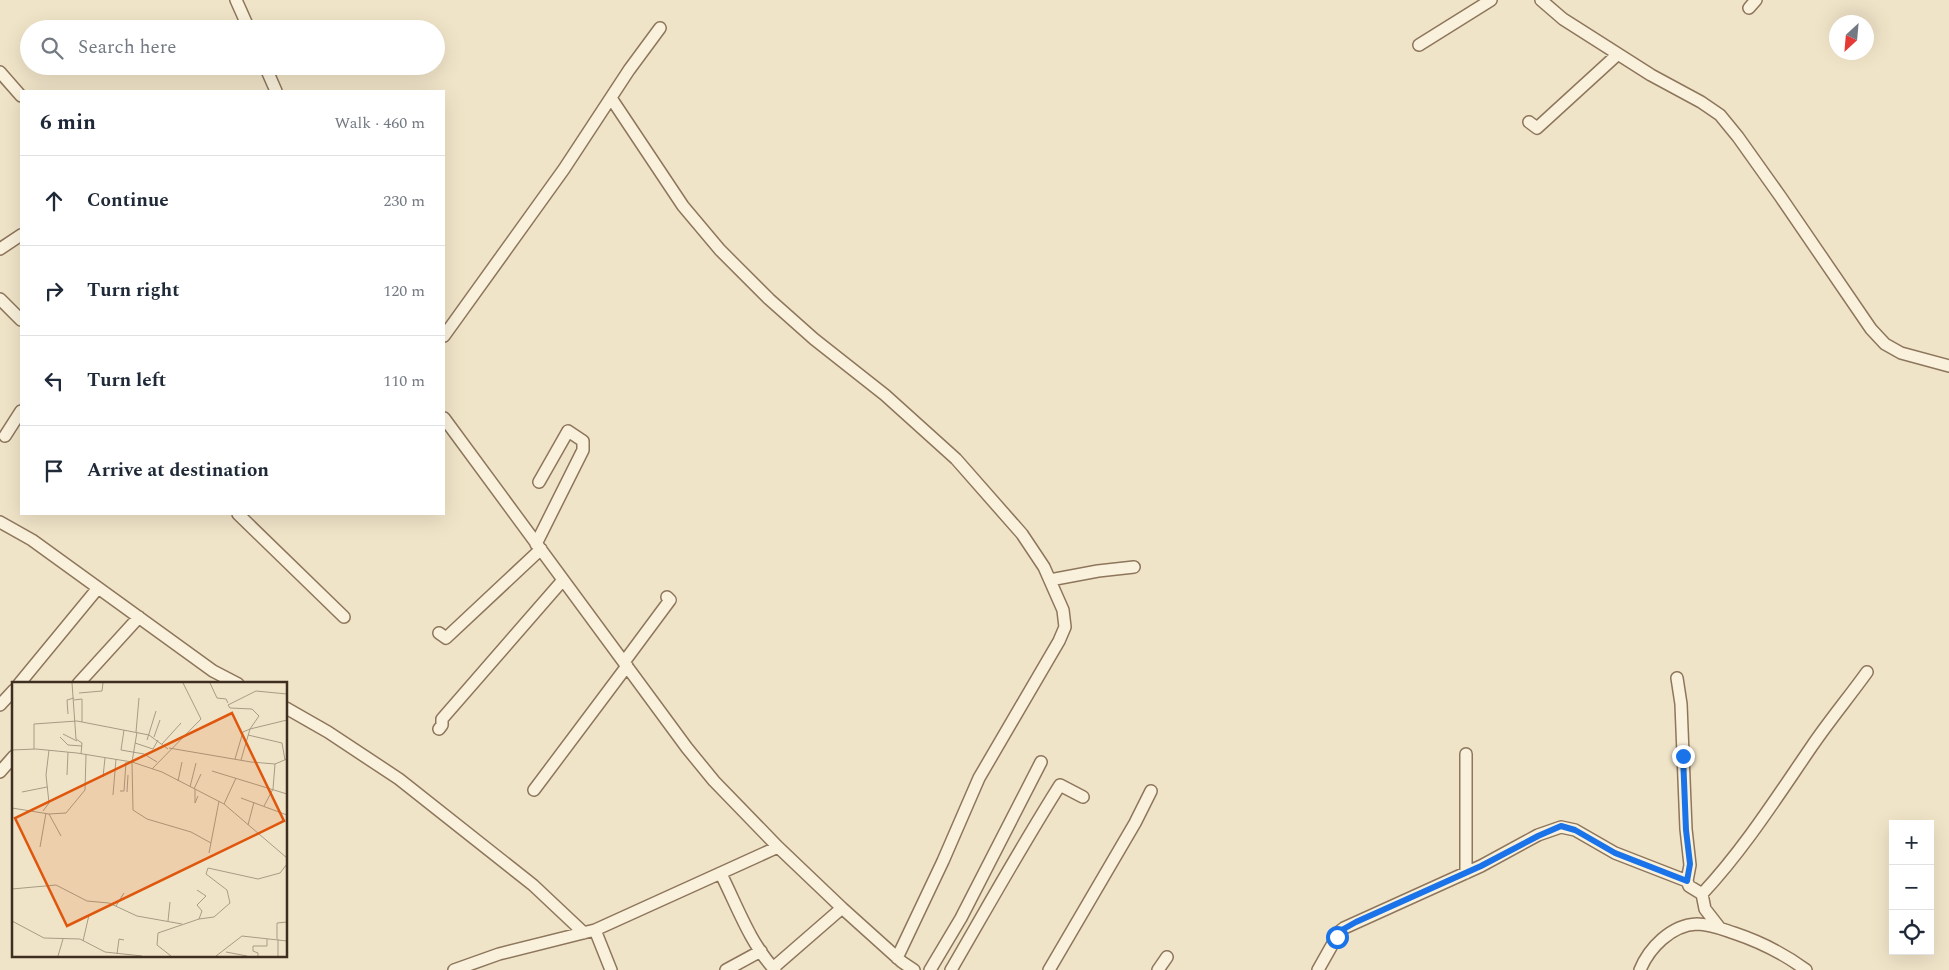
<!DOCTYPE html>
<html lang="en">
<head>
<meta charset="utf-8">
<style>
	body { margin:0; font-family:Spectral,serif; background:#f6f6f7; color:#1f2937 }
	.controls { position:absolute; right:15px; bottom:15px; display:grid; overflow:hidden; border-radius:0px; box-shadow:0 5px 20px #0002 }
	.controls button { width:45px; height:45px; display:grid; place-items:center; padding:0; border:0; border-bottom:1px solid #e0e1e3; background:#fff; color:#1f2937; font:25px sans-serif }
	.compass { position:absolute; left:1829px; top:15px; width:45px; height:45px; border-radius:50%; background:#fff; box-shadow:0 5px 20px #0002; rotate:206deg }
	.stop { position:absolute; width:15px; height:15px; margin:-11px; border:4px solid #1a73e8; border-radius:50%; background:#fff }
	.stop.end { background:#1a73e8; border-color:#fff; box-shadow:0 1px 5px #0008 }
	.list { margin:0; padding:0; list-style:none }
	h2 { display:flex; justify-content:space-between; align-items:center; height:65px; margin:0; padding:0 20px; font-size:21px }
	h2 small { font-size:16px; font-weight:400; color:#747a83 }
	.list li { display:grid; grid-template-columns:32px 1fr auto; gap:15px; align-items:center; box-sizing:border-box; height:90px; padding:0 20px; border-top:1px solid #e0e1e3 }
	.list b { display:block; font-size:19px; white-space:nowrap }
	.list em { font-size:16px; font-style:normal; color:#747a83 }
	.icon { flex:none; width:28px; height:28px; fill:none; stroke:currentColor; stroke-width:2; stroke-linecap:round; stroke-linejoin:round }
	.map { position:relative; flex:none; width:1949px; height:970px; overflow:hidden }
	.search { position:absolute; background:#fff; box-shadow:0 5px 20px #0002; left:20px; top:20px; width:425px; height:55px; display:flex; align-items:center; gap:12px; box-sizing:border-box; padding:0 18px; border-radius:28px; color:#747a83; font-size:19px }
	.panel { position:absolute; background:#fff; box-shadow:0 5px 20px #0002; left:20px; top:90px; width:425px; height:425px; border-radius:0px }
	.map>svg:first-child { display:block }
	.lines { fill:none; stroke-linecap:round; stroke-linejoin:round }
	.minor-casing { stroke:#8d765c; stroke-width:14 }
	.minor { stroke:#faf1dc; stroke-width:11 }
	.route { stroke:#1a73e8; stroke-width:6 }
	.inset-road { fill:none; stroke:#a89b85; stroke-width:1 }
	.view { fill:#df570d; fill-opacity:0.15; stroke:#df570d; stroke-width:2.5 }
	.inset-edge { fill:none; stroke:#3d2e20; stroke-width:2.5 }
</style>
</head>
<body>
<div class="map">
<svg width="1949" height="970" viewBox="0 0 1949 970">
	<rect width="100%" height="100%" fill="#f0e4c8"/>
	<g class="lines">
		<defs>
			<path id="minor" d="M 236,0 L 249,29
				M 1541,0 L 1563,19 L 1651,75 L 1701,102 L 1720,115 L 1738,137 L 1780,196 L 1871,329 L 1885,344 L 1901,353 L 1949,366
				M 1749,8 L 1756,0
				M 1419,45 L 1491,0
				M 265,66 L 276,91
				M 0,72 L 21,96
				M 611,98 L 683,206 L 720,250 L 769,299 L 814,339 L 885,395 L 956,459 L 1022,534 L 1044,567 L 1063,610 L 1065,627 L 1059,641 L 979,778 L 943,861 L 897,958
				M 1529,122 L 1537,128 L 1618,54
				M 0,249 L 21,235
				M 0,299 L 21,320
				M 444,336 L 564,169 L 629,70 L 660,28
				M 444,418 L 687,748 L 714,781 L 778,847 L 842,908 L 902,962 L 914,970
				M 5,436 L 21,411
				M 238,514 L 344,617
				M 0,522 L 32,540 L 213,671 L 238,684
				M 536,544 L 583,450 L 583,441 L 568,431 L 539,482
				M 1050,580 L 1098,571 L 1134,567
				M 439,633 L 446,638 L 541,549
				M 624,662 L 670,600 L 667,597
				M 1677,678 L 1681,704 L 1686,829 L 1690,865 L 1687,881
				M 19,684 L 98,588
				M 78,684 L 139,617
				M 0,705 L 14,690
				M 286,708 L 328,732 L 399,779 L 533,885 L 584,933
				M 439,729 L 442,725 L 442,719 L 563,580
				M 1466,754 L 1466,873
				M 0,772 L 14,756
				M 534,790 L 627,666
				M 721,874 C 737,906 750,943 775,970
				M 1702,894 C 1744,849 1777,797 1812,746 C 1829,721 1849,697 1867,672
				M 595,930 L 611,970
				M 773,968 L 842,908
				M 454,970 L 499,954 L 595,930 L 778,847
				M 726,970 L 761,951
				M 930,970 L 961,918 L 1041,762
				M 951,970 C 987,908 1022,845 1060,785 L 1083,797
				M 1049,970 L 1135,823 L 1151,791
				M 1158,970 L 1167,957
				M 1318,970 L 1340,931 L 1344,928 L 1481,866 L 1538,835 L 1561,827 L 1575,830 L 1615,853 L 1687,881 L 1689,886 L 1702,894 L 1705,909 L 1719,927
				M 1640,970 C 1649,948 1671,925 1697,924 C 1710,924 1722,929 1734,933 C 1761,942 1783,953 1806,970"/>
		</defs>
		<use href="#minor" class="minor-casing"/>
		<use href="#minor" class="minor"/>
	</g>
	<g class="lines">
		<path class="route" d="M 1337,937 L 1340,931 L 1356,922 L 1481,866 L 1538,836 L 1561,826 L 1575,830 L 1615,853 L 1687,881 L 1690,864 L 1686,830 L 1683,756"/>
	</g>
	<g transform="translate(12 682)">
		<rect width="275" height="275" fill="#f0e4c8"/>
		<path class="inset-road" d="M 60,1 L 64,57 L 70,61 L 69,72M 198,1 L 205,16 L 214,17 L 216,21M 67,11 L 90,9 L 91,1M 62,18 L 70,17 L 70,40M 216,23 L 218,26 L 240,27 L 247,34 L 238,47 L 231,50 L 223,77M 216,23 L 244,9 L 275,12M 56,32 L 55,18 L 62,16M 112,48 L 109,68 L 132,72 L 145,80M 124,50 L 127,16M 51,52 L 65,59M 236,53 L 270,61 L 273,78M 48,55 L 56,63 L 70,64M 142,55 L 148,38M 135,58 L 144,29M 123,61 L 141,67 L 146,58M 150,62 L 169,41M 157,66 L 239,80 L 263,82 L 275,77M 22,67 L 22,42 L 65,39 L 137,53 L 156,67M 0,68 L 24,67 L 65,71 L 120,80 L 150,90 L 212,122 L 275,176M 229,78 L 238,47 L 275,38M 120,80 L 125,50M 120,81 L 121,128 L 135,137 L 179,150 L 199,161M 140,87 L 189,37 L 171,1M 200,89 L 275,112M 55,93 L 56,70M 91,95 L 93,76M 166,99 L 170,80M 178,105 L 184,81M 182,107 L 189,92M 183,107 L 183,121 L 186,114M 108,109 L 112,109 L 114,80M 10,110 L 35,105M 115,110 L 116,93M 101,113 L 104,77M 229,116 L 275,133M 212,122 L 224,96M 252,124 L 261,107 L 263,82M 0,126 L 37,132 L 54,131 L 73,108 L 74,73M 31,129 L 37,121 L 34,93 L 37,68M 37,132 L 49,154M 236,143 L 242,120M 28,165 L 34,131M 197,171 L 207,119M 0,207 L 44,203 L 75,219 L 97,221 L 125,234 L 170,242M 185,208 L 194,214 L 185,223 L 190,229 L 187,237M 104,224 L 112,211M 0,239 L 32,256 L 68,257 L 93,270 L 130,274M 156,239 L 158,220M 265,257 L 265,241 L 275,240M 266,257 L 266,274M 71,259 L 77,233M 214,270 L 235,274M 105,272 L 107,257 L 112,258M 46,274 L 51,257M 159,274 L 145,263 L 146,251 L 187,237 L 202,235 L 218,221 L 215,208 L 194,192 L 196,186 L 246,197 L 268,191 L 275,182M 204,274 L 230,254 L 275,259M 246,274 L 246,271 L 241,269 L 241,264 L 255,264 L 255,257"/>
		<path class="view" d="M 220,31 L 272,139 L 55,244 L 3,136 Z"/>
		<rect width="275" height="275" class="inset-edge"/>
	</g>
</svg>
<div class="controls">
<button>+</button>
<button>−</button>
<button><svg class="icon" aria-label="locate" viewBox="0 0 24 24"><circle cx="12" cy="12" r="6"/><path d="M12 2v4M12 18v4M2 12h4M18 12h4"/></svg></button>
</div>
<svg class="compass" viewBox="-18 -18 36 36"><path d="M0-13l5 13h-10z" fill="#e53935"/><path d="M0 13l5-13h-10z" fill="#747a83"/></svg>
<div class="stop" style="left:1337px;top:937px"></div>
<div class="stop end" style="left:1683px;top:756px"></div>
<div class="search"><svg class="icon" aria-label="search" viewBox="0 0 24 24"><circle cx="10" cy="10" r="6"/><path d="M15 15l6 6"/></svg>Search here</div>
<section class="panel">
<h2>6 min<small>Walk · 460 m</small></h2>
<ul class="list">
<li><svg class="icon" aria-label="ahead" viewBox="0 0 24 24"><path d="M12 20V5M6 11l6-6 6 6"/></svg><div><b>Continue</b></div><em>230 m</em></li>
<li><svg class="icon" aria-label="right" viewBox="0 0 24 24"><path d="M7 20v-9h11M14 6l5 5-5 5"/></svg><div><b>Turn right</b></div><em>120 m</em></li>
<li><svg class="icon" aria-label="left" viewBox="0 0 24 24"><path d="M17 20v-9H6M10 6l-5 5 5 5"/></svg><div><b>Turn left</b></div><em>110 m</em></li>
<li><svg class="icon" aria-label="arrive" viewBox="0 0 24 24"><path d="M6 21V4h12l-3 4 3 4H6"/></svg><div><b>Arrive at destination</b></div></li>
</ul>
</section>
</div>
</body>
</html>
